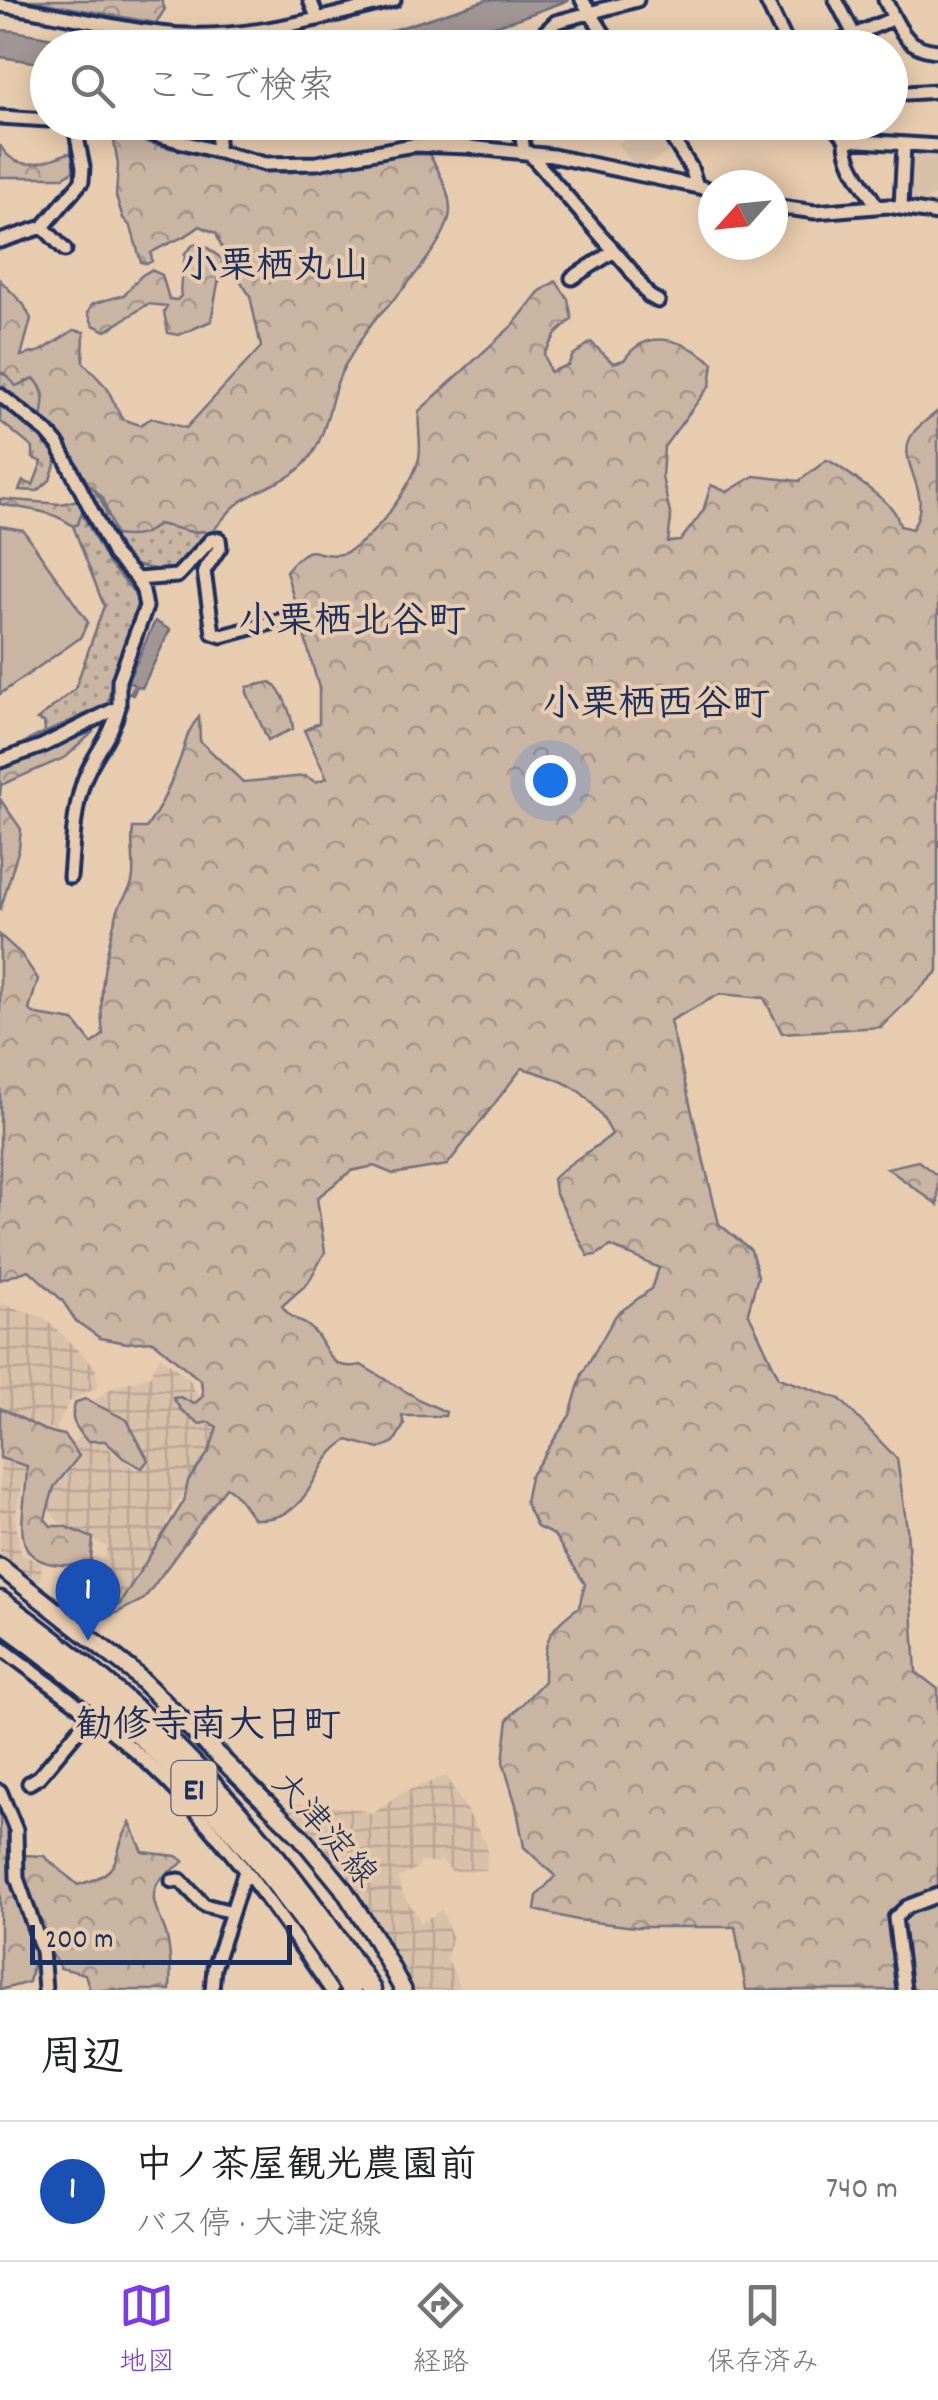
<!DOCTYPE html>
<html lang="ja">
<head>
<meta charset="utf-8">
<style>
	body { margin:0; font-family:Dekko,"Klee One",sans-serif; background:#f2f2f2; color:#202124 }
	.compass { position:absolute; left:698px; top:170px; width:90px; height:90px; border-radius:50%; background:#fff; box-shadow:0 5px 25px #0003; rotate:243deg }
	.scale { position:absolute; left:30px; bottom:25px; width:262px; box-sizing:border-box; padding-left:10px; border:5px solid #1b2f5e; border-top:0; font-size:28px; line-height:35px; white-space:nowrap; color:#1b2f5e; -webkit-text-stroke:8px #e8ccaf; paint-order:stroke }
	.you { position:absolute; left:550px; top:780px; width:35px; height:35px; margin:-25px; border:8px solid #fff; border-radius:50%; background:#1a73e8; box-shadow:0 0 0 15px #1a73e833 }
	.badge { display:grid; place-items:center; width:65px; height:65px; border-radius:50%; background:#7c3aed; color:#fff; font-size:32px; font-weight:700 }
	.pin { position:absolute; translate:-50% -82px; filter:drop-shadow(0 2px 5px #0008) }
	.pin::after { content:''; position:absolute; top:52px; width:35px; height:30px; background:inherit; clip-path:polygon(0 0,100% 0,50% 100%) }
	.list { margin:0; padding:0; list-style:none }
	h2 { display:flex; justify-content:space-between; align-items:center; height:130px; margin:0; padding:0 40px; font-size:42px }
	h2 small { font-size:32px; font-weight:400; color:#757577 }
	.list li { display:grid; grid-template-columns:65px 1fr auto; gap:30px; align-items:center; box-sizing:border-box; height:140px; padding:0 40px; border-top:2px solid #e0e0e0 }
	.list b { display:block; font-size:38px; white-space:nowrap }
	.list p { margin:0; font-size:32px; white-space:nowrap; color:#757577 }
	.list em { font-size:32px; font-style:normal; color:#757577 }
	.icon { flex:none; width:55px; height:55px; fill:none; stroke:currentColor; stroke-width:2; stroke-linecap:round; stroke-linejoin:round }
	.map { position:relative; flex:none; width:938px; height:1990px; overflow:hidden }
	.search { position:absolute; background:#fff; box-shadow:0 5px 25px #0003; left:30px; right:30px; top:30px; height:110px; display:flex; align-items:center; gap:25px; box-sizing:border-box; padding:0 35px; border-radius:55px; color:#757577; font-size:38px }
	.sheet { height:270px; background:#fff }
	nav { display:flex; justify-content:space-around; align-items:center; box-sizing:border-box; height:140px; border-top:2px solid #e0e0e0; background:#fff; font-size:28px; color:#757577 }
	nav a { display:grid; justify-items:center; gap:5px }
	nav .on { color:#7c3aed }
	.map>svg:first-child { display:block }
	.built { fill:#d9c0a9 }
	.industrial { fill:url(#industrial-grid) }
	.grass { fill:url(#grass-dots); stroke:#727280; stroke-width:2.5 }
	.forest { fill:url(#forest-crowns); stroke:#727280; stroke-width:2.5 }
	.pitch { fill:#cab5a3; stroke:#727280; stroke-width:2.5 }
	.water { fill:#a19694; stroke:#6b6d7e; stroke-width:2.5 }
	.lines { fill:none; stroke-linecap:round; stroke-linejoin:round }
	.stream { stroke:#6b6d7e; stroke-width:2.5 }
	.minor-tunnel { stroke:#bfad9f; stroke-width:11; stroke-dasharray:11 5.5; stroke-linecap:butt }
	.minor-casing { stroke:#1b2f5e; stroke-width:19 }
	.major-casing { stroke:#1b2f5e; stroke-width:22 }
	.highway-casing { stroke:#1b2f5e; stroke-width:25 }
	.minor { stroke:#e8ccaf; stroke-width:11 }
	.major { stroke:#e8ccaf; stroke-width:15 }
	.highway { stroke:#e8ccaf; stroke-width:18 }
	.labels { text-anchor:middle; stroke-width:8; stroke-linejoin:round; paint-order:stroke }
	.shield { fill:#e8ccaf; stroke:#585e76; stroke-width:2.5 }
	.shield-label { font-size:32px; font-weight:bold; fill:#1b2f5e }
	.street-label { font-size:35px; fill:#1b2f5e; stroke:#e8ccaf }
	.neighbourhood-label { font-size:38px; font-weight:bold; fill:#1b2f5e; stroke:#e8ccaf }
</style>
</head>
<body>
<div class="map">
<svg width="938" height="1990" viewBox="0 0 938 1990">
	<defs>
		<pattern id="industrial-grid" width="8" height="8" patternUnits="userSpaceOnUse" patternTransform="scale(2.5)"><rect width="8" height="8" fill="#d9c0a9"/><path d="M0 4h8M4 0v8" fill="none" stroke="#baa594"/></pattern>
		<pattern id="grass-dots" width="8" height="8" patternUnits="userSpaceOnUse" patternTransform="scale(2.5)"><rect width="8" height="8" fill="#cab5a3"/><path d="M2 2h.1M6 6h.1" fill="none" stroke="#a39488" stroke-width="1.8" stroke-linecap="round"/></pattern>
		<pattern id="forest-crowns" width="20" height="18" patternUnits="userSpaceOnUse" patternTransform="scale(2.5)"><rect width="20" height="18" fill="#cab5a3"/><path d="M2 6a3 3 0 1 1 6 0M12 15a3 3 0 1 1 6 0" fill="none" stroke="#a39488"/></pattern>
	</defs>
	<rect width="100%" height="100%" fill="#e8ccaf"/>
	<filter id="ink" filterUnits="userSpaceOnUse"><feTurbulence type="fractalNoise" baseFrequency=".01" numOctaves="2"/><feDisplacementMap in="SourceGraphic" scale="20" xChannelSelector="R" yChannelSelector="G"/><feConvolveMatrix kernelMatrix="1 2 1 2 8 2 1 2 1" color-interpolation-filters="sRGB"/></filter>
	<g filter="url(#ink)">
		<path class="built" d="M 655,126 L 672,151 L 636,169 L 618,143 Z
			M 914,151 L 938,153 L 938,193 L 917,205 L 909,204 L 909,156 Z"/>
		<path class="industrial" d="M 0,1303 L 45,1318 L 95,1367 L 98,1386 L 69,1402 L 56,1430 L 0,1414 Z
			M 160,1356 L 190,1380 L 207,1417 L 220,1427 L 220,1440 L 173,1508 L 156,1550 L 131,1597 L 106,1607 L 96,1586 L 84,1573 L 83,1555 L 104,1559 L 107,1547 L 58,1522 L 45,1503 L 58,1454 L 80,1437 L 99,1437 L 112,1452 L 137,1471 L 139,1454 L 83,1409 L 113,1387 L 150,1376 Z
			M 0,1456 L 28,1464 L 15,1517 L 21,1554 L 42,1564 L 40,1581 L 0,1556 Z
			M 446,1776 L 487,1845 L 487,1870 L 452,1871 L 441,1860 L 436,1863 L 421,1862 L 418,1868 L 397,1878 L 404,1896 L 421,1922 L 442,1910 L 452,1936 L 447,1959 L 461,1990 L 415,1990 L 361,1893 L 284,1802 L 359,1809 L 372,1814 L 399,1794 Z"/>
		<path class="grass" d="M 0,373 L 24,382 L 34,378 C 47,393 45,404 41,422 L 0,388 Z
			M 0,402 L 40,434 L 58,455 L 50,480 L 38,491 L 19,490 L 23,481 L 33,485 L 42,462 L 33,458 L 33,448 L 0,421 Z
			M 70,455 C 83,476 101,492 107,516 L 172,525 L 192,532 L 203,531 L 209,535 C 191,555 184,572 155,569 C 142,567 134,566 123,558 Z
			M 81,512 L 108,563 L 134,592 L 138,601 L 111,686 L 108,703 L 5,752 L 45,732 L 44,722 L 37,720 L 75,689 L 104,606 L 73,526 L 78,524 Z"/>
		<path class="forest" d="M 28,0 L 161,0 L 165,9 L 156,23 Z
			M 121,136 L 260,170 L 288,173 L 379,156 L 429,154 C 439,171 454,198 449,218 C 442,247 398,296 377,317 C 368,326 355,350 347,362 C 328,392 331,432 307,461 C 289,483 256,488 235,506 C 226,514 218,526 209,535 L 203,531 L 192,532 L 158,524 C 145,537 133,537 115,535 L 103,498 L 87,482 L 54,433 L 41,422 C 42,403 49,394 34,378 L 16,386 L 4,373 L 0,373 L 0,280 L 24,305 L 31,319 L 21,356 L 41,351 L 74,330 L 84,332 L 83,362 L 107,388 L 122,419 L 140,425 L 152,418 L 186,428 L 261,347 L 250,296 L 225,256 L 216,233 L 200,226 C 185,239 168,242 151,253 L 152,261 L 147,264 L 141,262 L 131,227 L 123,218 L 116,196 L 118,165 L 114,141 Z
			M 0,145 C 16,174 44,163 68,153 L 73,156 L 73,171 L 64,177 L 0,177 Z
			M 194,244 L 205,246 L 222,259 L 224,274 L 218,283 L 211,321 L 179,335 L 168,333 L 164,312 L 167,306 L 148,304 L 106,331 L 93,325 L 88,313 L 92,304 L 124,295 L 141,276 L 151,270 L 162,275 L 169,299 L 177,300 L 181,296 C 178,280 185,270 185,253 Z
			M 556,281 L 568,299 L 572,319 L 556,334 L 544,354 L 550,372 L 568,365 L 573,355 L 591,342 L 613,363 L 624,360 C 648,325 686,341 713,363 L 710,385 L 664,447 L 662,477 L 671,518 L 668,542 L 680,541 L 703,511 L 711,485 L 727,492 L 754,476 L 799,481 L 827,460 C 836,463 887,501 893,510 C 897,515 898,520 900,526 L 912,529 C 937,490 891,461 914,432 C 920,424 930,418 938,411 L 938,971 L 881,1027 L 782,1033 L 764,998 L 720,994 L 670,1021 L 719,1224 L 751,1250 L 758,1276 L 748,1312 L 779,1378 L 840,1399 L 897,1459 L 907,1528 L 916,1672 L 938,1689 L 938,1990 L 746,1990 L 735,1927 L 635,1927 L 577,1920 L 535,1910 L 537,1896 L 555,1876 L 524,1847 L 516,1805 L 503,1762 L 508,1719 L 544,1681 C 544,1641 546,1630 579,1607 L 585,1584 L 554,1535 L 537,1527 L 525,1502 L 530,1477 L 570,1415 L 582,1374 L 616,1315 L 651,1289 L 659,1268 L 611,1246 L 596,1255 L 588,1256 L 555,1192 L 553,1179 C 570,1160 593,1151 612,1134 C 588,1088 569,1082 522,1068 L 447,1165 L 393,1174 L 374,1166 L 351,1171 L 317,1198 L 325,1252 L 308,1283 L 282,1306 C 290,1318 296,1318 307,1325 C 330,1341 323,1373 361,1365 L 422,1401 L 446,1412 L 445,1416 L 402,1416 L 404,1425 L 394,1442 L 379,1449 L 348,1440 C 308,1462 316,1522 254,1519 C 244,1508 239,1494 226,1487 L 144,1599 L 108,1617 L 97,1612 L 100,1599 L 109,1607 L 119,1605 L 184,1501 L 188,1481 L 209,1452 L 217,1427 L 209,1422 L 200,1424 L 181,1410 L 173,1398 L 180,1397 L 194,1404 L 203,1396 L 201,1381 L 153,1341 L 127,1343 L 100,1338 L 76,1321 L 62,1300 L 29,1270 L 0,1280 L 0,935 L 21,954 L 38,979 L 29,1010 L 37,1015 L 74,1021 L 92,1044 L 103,1035 C 98,995 106,949 118,910 C 121,900 130,892 132,882 C 136,867 130,846 133,828 L 146,828 C 161,808 170,785 179,762 C 186,744 186,731 199,717 L 200,741 L 243,782 L 305,776 L 316,782 L 327,778 L 304,730 L 319,723 L 319,688 L 286,571 C 316,535 312,560 341,554 C 368,548 413,486 419,458 C 422,443 417,426 419,411 L 513,325 L 539,292 Z
			M 0,499 L 61,504 L 78,500 L 83,509 L 78,524 L 73,526 C 50,509 27,510 0,504 Z
			M 271,682 C 283,690 292,716 293,729 L 268,740 L 247,693 L 247,687 Z
			M 94,731 L 66,757 L 1,785 L 0,796 L 0,769 Z
			M 0,799 L 21,829 L 19,848 L 0,911 Z
			M 918,1161 L 938,1176 L 938,1205 L 887,1168 Z
			M 85,1399 L 127,1420 L 148,1460 L 142,1468 L 123,1458 L 105,1441 L 87,1441 C 76,1427 68,1420 76,1402 Z
			M 0,1408 C 26,1419 36,1430 64,1435 L 79,1456 L 54,1487 L 45,1519 L 51,1526 L 64,1526 L 93,1538 L 89,1579 L 86,1582 L 75,1565 C 0,1569 27,1515 27,1466 L 0,1458 Z
			M 0,1786 L 7,1796 L 13,1846 L 23,1855 L 44,1856 L 78,1885 C 127,1871 109,1859 130,1823 L 143,1852 L 176,1856 L 184,1861 C 176,1870 165,1872 159,1881 C 146,1899 161,1916 166,1933 C 171,1951 171,1972 170,1990 L 90,1990 L 85,1974 L 60,1968 L 35,1926 L 36,1952 L 29,1982 L 0,1990 Z"/>
		<path class="pitch" d="M 0,526 L 23,530 L 88,622 L 80,638 L 0,694 Z"/>
		<path class="water" d="M 486,0 L 569,0 L 514,20 L 421,47 L 341,47 Z
			M 0,30 L 14,31 L 103,47 L 48,48 L 47,64 L 0,57 Z
			M 155,621 L 170,630 L 142,688 L 137,686 L 133,695 L 130,694 L 134,685 L 128,681 Z"/>
		<g class="lines">
			<path class="stream" d="M 0,1556 L 85,1619
				M 122,1650 L 149,1675
				M 189,1712 L 222,1741 L 234,1758"/>
			<path class="minor-tunnel" d="M 67,1687 L 94,1654"/>
			<defs>
				<path id="minor" d="M 310,0 L 318,19
					M 582,0 L 613,48
					M 766,0 L 789,48
					M 836,0 L 861,48
					M 885,0 C 899,27 904,49 938,51
					M 0,5 C 53,12 106,27 159,33 C 239,43 317,19 394,0
					M 528,48 L 556,22 L 637,0
					M 824,48 L 894,18
					M 890,90 L 907,93 L 938,91
					M 0,117 L 48,120
					M 74,122 L 138,130 L 265,164 L 317,163 L 413,145 L 469,147 L 553,156 L 713,190
					M 308,122 L 308,123
					M 514,122 L 522,137 L 524,152
					M 662,122 L 691,168 L 697,186
					M 833,122 L 846,140 L 938,146
					M 846,140 C 845,163 865,186 876,205
					M 217,150 L 218,122
					M 528,152 L 629,268 L 649,296 L 658,301
					M 773,206 L 815,212 L 888,206 L 938,214
					M 901,207 L 904,145
					M 43,227 L 65,250
					M 0,241 L 43,227 L 82,181 L 83,167 L 74,122
					M 572,278 L 614,251
					M 0,395 L 47,432 L 59,446 L 114,555 L 137,579 L 143,591 L 146,607 L 119,680 L 119,707 L 42,746 L 0,761
					M 137,579 L 177,576 L 211,540 L 219,539 L 220,547 L 204,571 L 213,633 L 222,636 L 282,620
					M 70,877 C 73,845 73,811 84,780 C 94,753 111,739 119,707
					M 0,1647 C 56,1689 117,1731 166,1780 C 229,1843 281,1917 331,1990
					M 29,1783 L 39,1777 L 90,1716
					M 0,1791 L 16,1830 L 17,1878 L 42,1950 L 45,1990
					M 172,1881 L 180,1880 L 204,1905 L 232,1912
					M 212,1990 L 214,1968 L 245,1871
					M 904,1990 L 895,1918 L 907,1907 L 938,1895"/>
				<path id="major" d="M 0,1567 L 131,1670 L 301,1837 L 342,1887 L 376,1940 L 403,1990"/>
				<path id="highway" d="M 0,1601 C 155,1712 268,1830 371,1990
					M 0,1621 C 139,1720 260,1845 351,1990"/>
			</defs>
			<use href="#minor" class="minor-casing"/>
			<use href="#major" class="major-casing"/>
			<use href="#highway" class="highway-casing"/>
			<use href="#minor" class="minor"/>
			<use href="#major" class="major"/>
			<use href="#highway" class="highway"/>
		</g>
	</g>
	<g class="labels">
		<rect class="shield" x="171.5" y="1761" width="45" height="54" rx="8"/>
		<g class="shield-label">
			<text x="194" y="1799">E1</text>
		</g>
		<g class="street-label">
			<text transform="translate(326 1828) rotate(49)" y="12">大津淀線</text>
		</g>
		<g class="neighbourhood-label">
			<text x="275" y="277">小栗栖丸山</text>
			<text x="352" y="632">小栗栖北谷町</text>
			<text x="656" y="715">小栗栖西谷町</text>
			<text x="208" y="1736">勧修寺南大日町</text>
		</g>
	</g>
</svg>
<svg class="compass" viewBox="-18 -18 36 36"><path d="M0-13l5 13h-10z" fill="#e53935"/><path d="M0 13l5-13h-10z" fill="#757577"/></svg>
<div class="scale">200 m</div>
<div class="you"></div>
<div class="pin badge" style="left:88px;top:1641px;background:#1a4fb4">1</div>
<div class="search"><svg class="icon" aria-label="search" viewBox="0 0 24 24"><circle cx="10" cy="10" r="6"/><path d="M15 15l6 6"/></svg>ここで検索</div>
</div>
<section class="sheet">
<h2>周辺<small></small></h2>
<ul class="list">
<li><span class="badge" style="background:#1a4fb4">1</span><div><b>中ノ茶屋観光農園前</b><p>バス停 · 大津淀線</p></div><em>740 m</em></li>
</ul>
</section>
<nav>
<a class="on"><svg class="icon" aria-label="map" viewBox="0 0 24 24"><path d="M3 6l6-2 6 2 6-2v14l-6 2-6-2-6 2zM9 4v14M15 6v14"/></svg>地図</a>
<a><svg class="icon" aria-label="directions" viewBox="0 0 24 24"><path d="M12 3l9 9-9 9-9-9zM9 14v-3h6M13 9l2 2-2 2"/></svg>経路</a>
<a><svg class="icon" aria-label="saved" viewBox="0 0 24 24"><path d="M7 4h10v16l-5-4-5 4z"/></svg>保存済み</a>
</nav>
</body>
</html>
